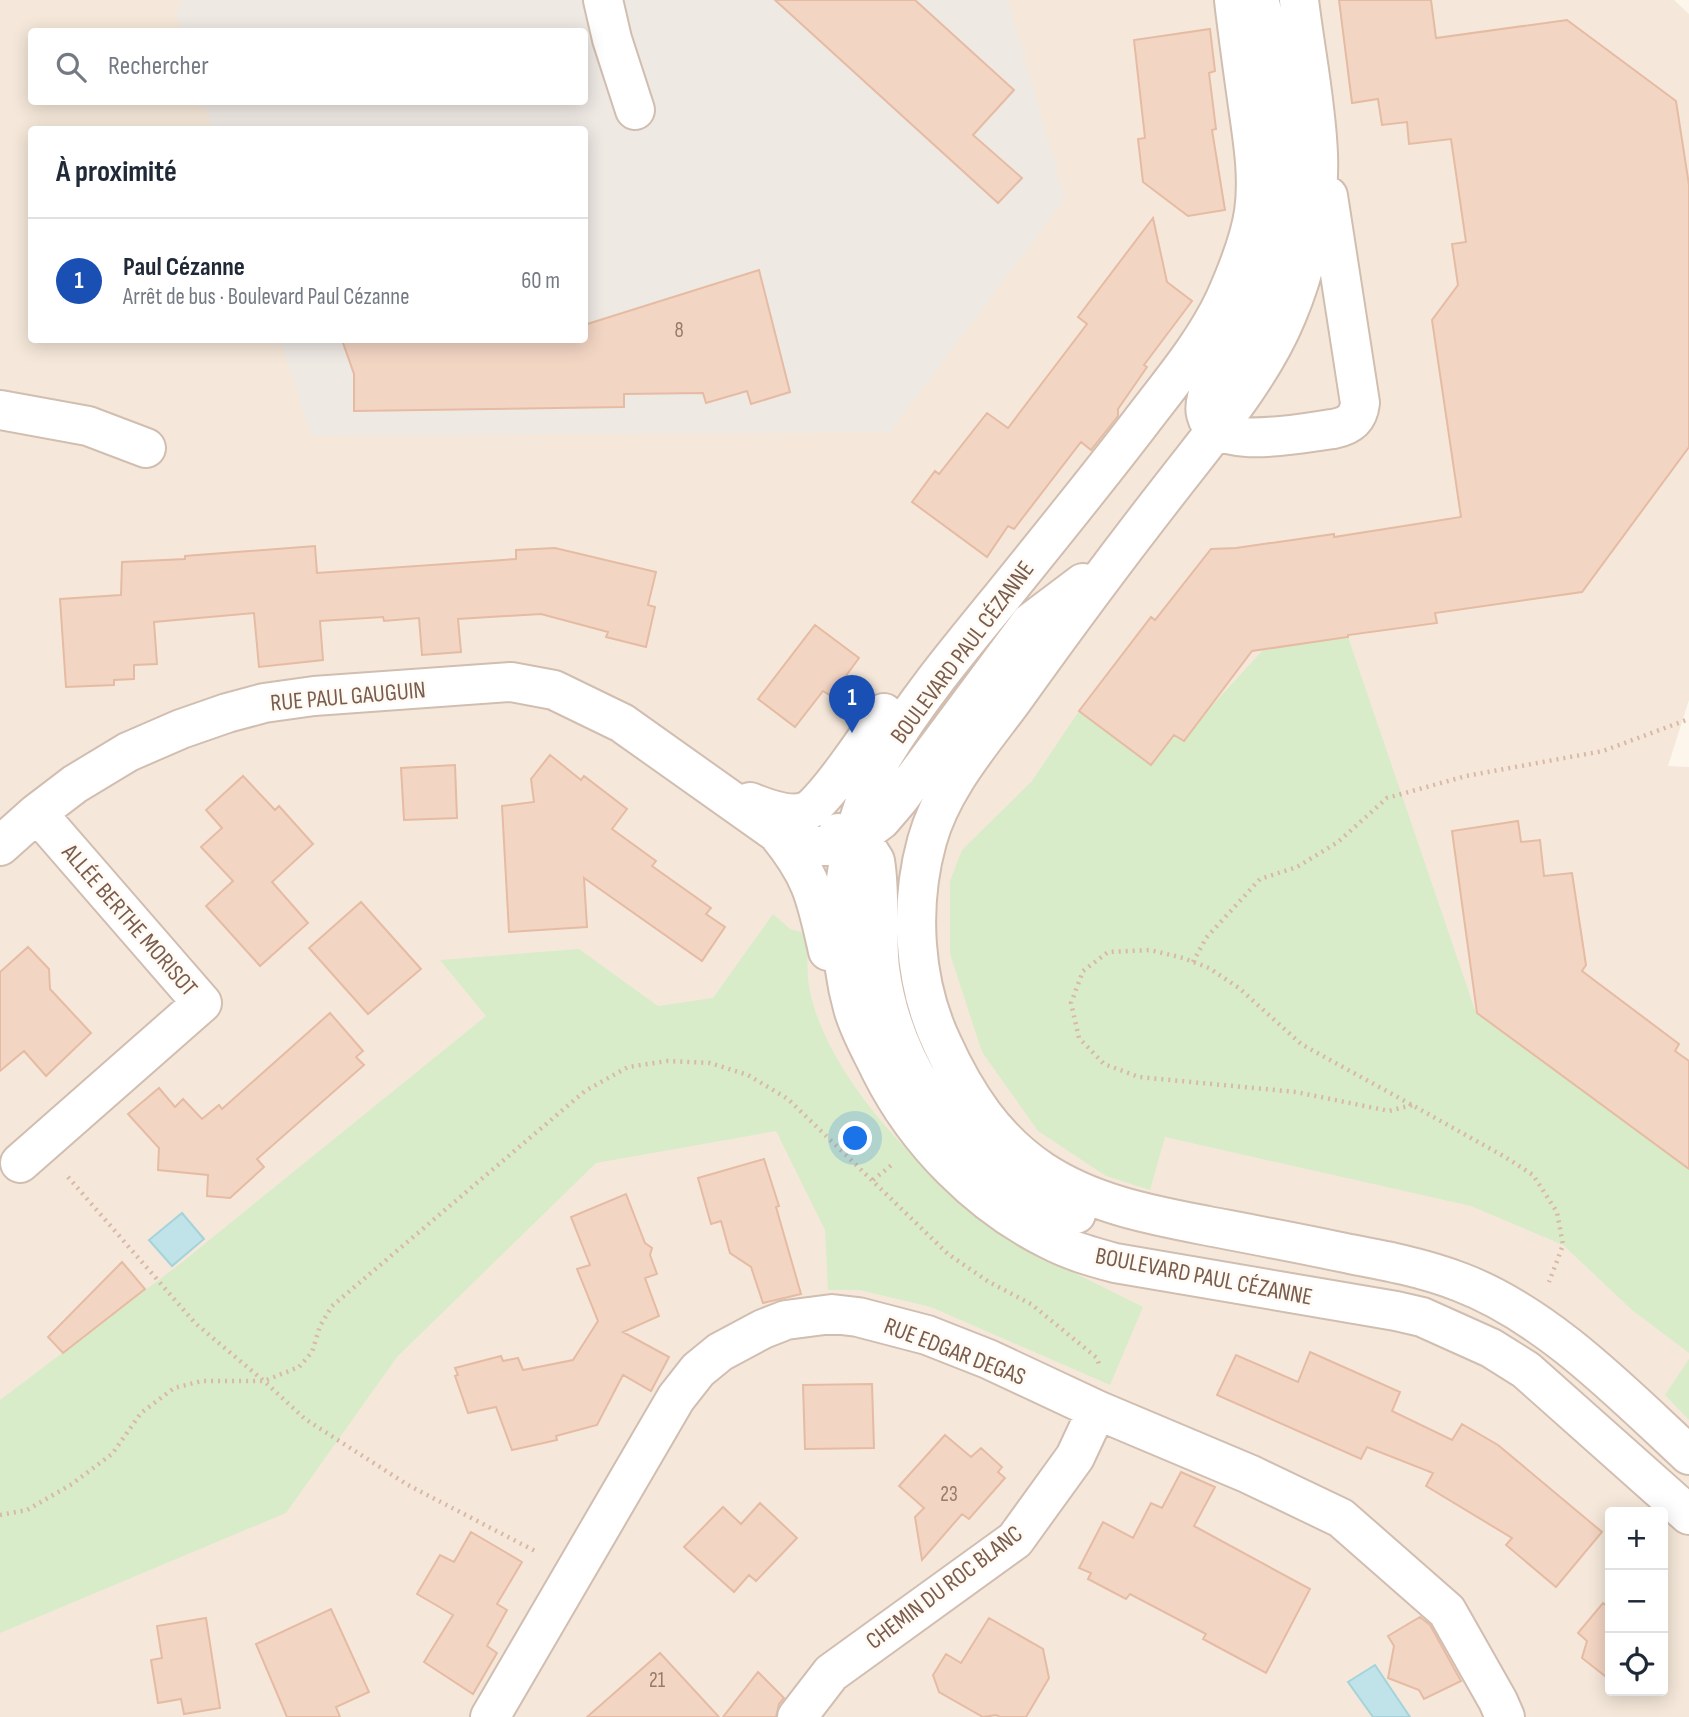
<!DOCTYPE html>
<html lang="fr">
<head>
<meta charset="utf-8">
<style>
	body { margin:0; font-family:"Sofia Sans Condensed",sans-serif; background:#f2f2f3; color:#1f2937 }
	.controls { position:absolute; right:21px; bottom:21px; display:grid; overflow:hidden; border-radius:7px; box-shadow:0 4px 18px #0003 }
	.controls button { width:63px; height:63px; display:grid; place-items:center; padding:0; border:0; border-bottom:2px solid #e0e1e3; background:#fff; color:#1f2937; font:35px sans-serif }
	.you { position:absolute; left:856px; top:1139px; width:24px; height:24px; margin:-18px; border:5px solid #fff; border-radius:50%; background:#1a73e8; box-shadow:0 0 0 10px #1a73e833 }
	.badge { display:grid; place-items:center; width:46px; height:46px; border-radius:50%; background:#2563eb; color:#fff; font-size:23px; font-weight:700 }
	.pin { position:absolute; translate:-50% -58px; filter:drop-shadow(0 2px 4px #0008) }
	.pin::after { content:''; position:absolute; top:37px; width:24px; height:21px; background:inherit; clip-path:polygon(0 0,100% 0,50% 100%) }
	.list { margin:0; padding:0; list-style:none }
	h2 { display:flex; justify-content:space-between; align-items:center; height:91px; margin:0; padding:0 28px; font-size:30px }
	h2 small { font-size:23px; font-weight:400; color:#747a83 }
	.list li { display:grid; grid-template-columns:46px 1fr auto; gap:21px; align-items:center; box-sizing:border-box; height:126px; padding:0 28px; border-top:2px solid #e0e1e3 }
	.list b { display:block; font-size:26px; white-space:nowrap }
	.list p { margin:0; font-size:23px; white-space:nowrap; color:#747a83 }
	.list em { font-size:23px; font-style:normal; color:#747a83 }
	.icon { flex:none; width:38px; height:38px; fill:none; stroke:currentColor; stroke-width:2; stroke-linecap:round; stroke-linejoin:round }
	.map { position:relative; flex:none; width:1689px; height:1717px; overflow:hidden }
	.search { position:absolute; background:#fff; box-shadow:0 4px 18px #0003; left:28px; top:28px; width:560px; height:77px; display:flex; align-items:center; gap:18px; box-sizing:border-box; padding:0 24px; border-radius:7px; color:#747a83; font-size:26px }
	.panel { position:absolute; background:#fff; box-shadow:0 4px 18px #0003; left:28px; top:126px; width:560px; height:217px; border-radius:7px }
	.map>svg:first-child { display:block }
	.residential { fill:#f5e8da; fill-rule:evenodd }
	.industrial { fill:#efe9e4 }
	.green { fill:#d8ecc9 }
	.water { fill:#bfe3e8; stroke:#a5d3da; stroke-width:2 }
	.building { fill:#f3d5c3; stroke:#e6bba3; stroke-width:2 }
	.lines { fill:none; stroke-linecap:round; stroke-linejoin:round }
	.minor-casing { stroke:#d1beb0; stroke-width:42 }
	.path { stroke:#d9b8a5; stroke-width:4.5; stroke-dasharray:2 5; stroke-linecap:butt }
	.minor { stroke:#fff; stroke-width:38 }
	.labels { text-anchor:middle; stroke-width:5; stroke-linejoin:round; paint-order:stroke }
	.number-label { font-size:21px; fill:#987a6a }
	.street-label { font-size:24px; fill:#7a5c4d; stroke:#fffaf3 }
</style>
</head>
<body>
<div class="map">
<svg width="1689" height="1717" viewBox="0 0 1689 1717">
	<rect width="100%" height="100%" fill="#fdf6ec"/>
	<path class="residential" d="M 0,0 L 1674,0 L 1689,14 L 1689,700 L 1668,766 L 1689,767 L 1689,1717 L 0,1717 ZM 32,32 L 584,32 L 584,102 L 32,102 ZM 32,130 L 584,130 L 584,340 L 32,340 ZM 1610,1512 L 1663,1512 L 1663,1691 L 1610,1691 Z"/>
	<path class="industrial" d="M 184,0 L 1008,0 L 1065,199 L 890,432 L 311,436 L 281,340 L 584,340 L 584,130 L 213,129 L 204,102 L 584,102 L 584,32 L 182,31 L 176,12 Z"/>
	<path class="green" d="M 1348,637 L 1476,1013 L 1689,1168 L 1689,1353 L 1632,1310 L 1563,1245 L 1471,1206 L 1165,1137 L 1150,1190 L 1106,1176 L 1038,1131 L 982,1052 L 950,954 L 950,881 L 962,850 L 1032,781 L 1079,711 L 1151,765 L 1174,735 L 1184,741 L 1206,712 L 1263,650 Z
		M 773,914 L 790,929 L 808,934 C 808,952 806,974 810,992 C 830,1082 928,1181 1003,1231 C 1046,1261 1096,1283 1143,1307 L 1110,1385 L 931,1307 L 859,1290 L 828,1290 L 825,1230 L 776,1131 L 596,1163 L 397,1357 L 286,1513 L 0,1633 L 0,1400 L 176,1267 L 486,1016 L 440,960 L 579,949 L 658,1006 L 713,998 Z
		M 1689,1359 L 1689,1420 L 1665,1395 Z"/>
	<path class="water" d="M 182,1213 L 204,1239 L 172,1266 L 149,1240 Z
		M 1375,1665 L 1410,1717 L 1373,1717 L 1348,1682 Z"/>
	<path class="building" d="M 775,0 L 915,0 L 1014,90 L 973,135 L 1022,178 L 998,203 Z
		M 1339,0 L 1431,0 L 1436,38 L 1567,20 L 1676,101 L 1689,185 L 1689,447 L 1582,592 L 1435,613 L 1437,623 L 1348,635 L 1348,637 L 1252,651 L 1184,741 L 1174,735 L 1151,765 L 1079,711 L 1151,617 L 1155,620 L 1211,549 L 1236,548 L 1334,534 L 1334,537 L 1461,517 L 1432,320 L 1458,285 L 1452,244 L 1466,242 L 1451,139 L 1409,144 L 1407,122 L 1382,125 L 1378,99 L 1352,103 Z
		M 1210,29 L 1215,71 L 1209,73 L 1216,129 L 1212,130 L 1225,210 L 1188,216 L 1143,182 L 1138,139 L 1145,138 L 1134,40 Z
		M 1153,218 L 1167,282 L 1192,301 L 1144,365 L 1147,367 L 1118,409 L 1118,416 L 1091,450 L 1081,442 L 1014,529 L 1008,526 L 987,557 L 912,502 L 935,471 L 939,474 L 987,413 L 1008,428 L 1087,324 L 1078,317 Z
		M 759,270 L 790,392 L 751,404 L 747,391 L 706,403 L 703,393 L 624,394 L 624,407 L 354,411 L 354,374 L 342,340 L 584,340 L 584,325 Z
		M 315,546 L 317,573 L 516,559 L 516,550 L 555,548 L 656,572 L 648,605 L 655,607 L 646,647 L 606,637 L 608,632 L 541,614 L 458,619 L 461,652 L 422,655 L 419,618 L 384,621 L 383,617 L 320,621 L 323,660 L 259,667 L 254,613 L 154,622 L 157,664 L 134,665 L 134,679 L 114,680 L 114,685 L 66,687 L 60,599 L 121,595 L 122,562 L 185,559 L 185,556 Z
		M 815,625 L 859,658 L 831,696 L 823,691 L 795,727 L 758,699 Z
		M 550,755 L 581,780 L 584,776 L 627,809 L 612,829 L 656,861 L 652,866 L 711,908 L 706,914 L 725,927 L 702,961 L 584,878 L 587,927 L 509,932 L 502,806 L 534,802 L 531,779 Z
		M 455,765 L 457,818 L 404,820 L 401,768 Z
		M 243,776 L 275,810 L 279,806 L 313,844 L 272,882 L 308,923 L 260,966 L 206,906 L 233,881 L 201,847 L 222,828 L 206,810 Z
		M 1518,821 L 1521,842 L 1540,840 L 1544,876 L 1572,873 L 1586,965 L 1582,971 L 1679,1044 L 1675,1051 L 1689,1061 L 1689,1169 L 1477,1013 L 1452,831 Z
		M 361,902 L 421,969 L 368,1014 L 309,948 Z
		M 28,947 L 49,969 L 50,989 L 91,1033 L 46,1076 L 24,1051 L 0,1071 L 0,972 Z
		M 330,1013 L 363,1051 L 356,1057 L 364,1065 L 257,1159 L 264,1167 L 230,1198 L 207,1196 L 208,1175 L 158,1170 L 159,1148 L 128,1114 L 159,1088 L 175,1107 L 183,1099 L 202,1119 L 219,1105 L 222,1109 Z
		M 764,1159 L 779,1206 L 776,1207 L 801,1294 L 763,1303 L 751,1267 L 730,1253 L 721,1221 L 711,1224 L 698,1178 Z
		M 626,1194 L 645,1243 L 652,1248 L 650,1255 L 657,1274 L 645,1278 L 659,1316 L 623,1332 L 669,1357 L 651,1391 L 623,1375 L 597,1425 L 556,1436 L 557,1440 L 512,1450 L 496,1407 L 468,1413 L 455,1376 L 458,1375 L 455,1368 L 501,1356 L 503,1361 L 518,1358 L 523,1370 L 573,1360 L 598,1321 L 577,1269 L 590,1265 L 571,1217 Z
		M 122,1262 L 145,1289 L 63,1353 L 48,1337 Z
		M 1310,1352 L 1400,1392 L 1392,1411 L 1452,1440 L 1462,1424 L 1498,1445 L 1602,1532 L 1556,1587 L 1506,1545 L 1512,1538 L 1426,1486 L 1433,1473 L 1367,1447 L 1361,1459 L 1217,1395 L 1236,1355 L 1298,1382 Z
		M 872,1384 L 874,1448 L 805,1449 L 803,1385 Z
		M 945,1435 L 971,1457 L 981,1448 L 1002,1467 L 998,1472 L 1005,1478 L 969,1519 L 962,1514 L 922,1560 L 915,1517 L 924,1508 L 899,1486 Z
		M 1181,1472 L 1215,1487 L 1194,1526 L 1310,1589 L 1266,1673 L 1203,1639 L 1206,1634 L 1130,1594 L 1126,1599 L 1088,1579 L 1091,1573 L 1079,1568 L 1103,1522 L 1133,1538 L 1151,1503 L 1162,1508 Z
		M 760,1503 L 797,1538 L 756,1581 L 749,1575 L 734,1592 L 684,1547 L 723,1507 L 741,1524 Z
		M 471,1532 L 522,1562 L 497,1604 L 507,1610 L 487,1646 L 497,1653 L 473,1694 L 424,1662 L 453,1615 L 417,1594 L 440,1555 L 454,1562 Z
		M 1603,1603 L 1610,1608 L 1610,1680 L 1582,1658 L 1587,1641 L 1578,1633 Z
		M 331,1609 L 369,1692 L 336,1707 L 340,1717 L 287,1717 L 256,1644 Z
		M 1420,1617 L 1430,1625 L 1461,1681 L 1424,1699 L 1419,1690 L 1388,1678 L 1394,1646 L 1388,1636 Z
		M 206,1618 L 220,1708 L 184,1714 L 181,1699 L 158,1703 L 151,1660 L 162,1658 L 157,1626 Z
		M 989,1618 L 1043,1649 L 1049,1678 L 1026,1717 L 1000,1717 L 996,1715 L 983,1717 L 939,1692 L 933,1675 L 946,1654 L 961,1663 Z
		M 660,1653 L 719,1717 L 587,1717 Z
		M 758,1672 L 784,1698 L 779,1704 L 776,1717 L 723,1717 Z"/>
	<g class="lines">
		<defs>
			<path id="minor" d="M 603,0 L 612,39 L 635,110
				M 1234,0 C 1238,35 1243,70 1248,106 C 1253,141 1259,177 1254,212 C 1250,240 1237,272 1225,299 C 1205,342 1173,380 1144,418 C 1096,481 1046,542 997,603 C 957,652 916,701 883,756 C 877,767 873,779 869,791 C 843,858 833,938 853,1008 C 859,1030 871,1050 881,1071 C 916,1141 979,1205 1050,1240 C 1071,1251 1093,1257 1115,1263 L 1396,1311 L 1422,1317 L 1491,1348 L 1526,1370 L 1689,1515
				M 1259,0 C 1265,19 1268,38 1271,57 C 1283,120 1289,185 1273,247 C 1267,274 1256,303 1244,328 C 1234,349 1200,391 1206,414 C 1215,453 1304,432 1333,429 C 1349,426 1358,420 1360,403 L 1328,196
				M 1299,0 C 1305,51 1316,102 1318,154 C 1320,208 1308,265 1287,315 C 1261,379 1208,439 1166,494 C 1113,562 1062,631 1012,701 C 980,744 941,789 927,841 C 909,906 913,982 942,1043 C 965,1094 995,1140 1042,1171 C 1092,1204 1151,1215 1208,1226 C 1255,1235 1303,1244 1350,1254 C 1387,1261 1424,1268 1460,1282 C 1547,1315 1622,1393 1689,1455
				M 0,410 L 88,426 L 146,448
				M 750,802 C 765,808 791,818 807,811 C 823,804 872,731 884,713
				M 777,833 C 813,877 816,898 828,951
				M 838,833 L 870,853 L 875,861 C 881,896 876,933 880,968 C 891,1055 944,1141 1017,1188 C 1035,1200 1056,1207 1076,1214
				M 0,846 L 37,813 L 75,784 L 128,752 L 181,729 L 227,713 L 264,703 L 314,696 L 511,682 L 554,690 L 622,723 L 777,833 L 813,846 L 835,846 L 853,841 L 881,820 L 899,799 L 1030,623 L 1083,583
				M 20,1163 L 202,1003 L 37,813
				M 490,1717 L 676,1398 L 698,1370 L 720,1352 L 763,1329 L 786,1320 L 832,1314 L 858,1317 L 927,1335 L 988,1359 L 1097,1410 L 1249,1474 L 1341,1518 L 1447,1611 L 1498,1701 L 1505,1717
				M 797,1717 L 831,1673 L 1015,1540 L 1075,1457 L 1097,1410"/>
		</defs>
		<use href="#minor" class="minor-casing"/>
		<path class="path" d="M 1193,962 L 1206,938 L 1260,879 L 1297,867 L 1338,842 L 1387,798 L 1466,776 L 1603,751 L 1689,719
			M 1412,1105 L 1389,1111 L 1296,1092 L 1139,1077 L 1104,1064 L 1079,1038 L 1071,1003 L 1083,971 L 1108,952 L 1150,950 L 1183,958 L 1209,968 L 1239,988 L 1301,1044 L 1412,1105 L 1505,1157 L 1533,1175 L 1557,1212 L 1563,1245 L 1549,1282
			M 68,1177 L 195,1323 L 264,1381 L 305,1419 L 408,1485 L 537,1552
			M 873,1180 L 894,1163
			M 0,1515 L 27,1510 L 72,1484 L 112,1454 L 141,1413 L 174,1388 L 202,1381 L 264,1381 L 299,1367 L 312,1352 L 320,1326 L 332,1306 L 585,1091 L 628,1067 L 667,1061 L 710,1063 L 748,1075 L 788,1099 L 948,1254 L 989,1282 L 1031,1304 L 1097,1358 L 1099,1364"/>
		<use href="#minor" class="minor"/>
	</g>
	<g class="labels">
		<g class="number-label">
			<text x="679" y="337">8</text>
			<text x="949" y="1501">23</text>
			<text x="657" y="1687">21</text>
		</g>
		<g class="street-label">
			<text transform="translate(962 652) rotate(-53)" y="8">BOULEVARD PAUL CÉZANNE</text>
			<text transform="translate(348 696) rotate(-5)" y="8">RUE PAUL GAUGUIN</text>
			<text transform="translate(130 920) rotate(49)" y="8">ALLÉE BERTHE MORISOT</text>
			<text transform="translate(1204 1276) rotate(11)" y="8">BOULEVARD PAUL CÉZANNE</text>
			<text transform="translate(955 1351) rotate(21)" y="8">RUE EDGAR DEGAS</text>
			<text transform="translate(944 1587) rotate(-37)" y="8">CHEMIN DU ROC BLANC</text>
		</g>
	</g>
</svg>
<div class="controls">
<button>+</button>
<button>−</button>
<button><svg class="icon" aria-label="locate" viewBox="0 0 24 24"><circle cx="12" cy="12" r="6"/><path d="M12 2v4M12 18v4M2 12h4M18 12h4"/></svg></button>
</div>
<div class="you"></div>
<div class="pin badge" style="left:852px;top:733px;background:#1a4fb4">1</div>
<div class="search"><svg class="icon" aria-label="search" viewBox="0 0 24 24"><circle cx="10" cy="10" r="6"/><path d="M15 15l6 6"/></svg>Rechercher</div>
<section class="panel">
<h2>À proximité<small></small></h2>
<ul class="list">
<li><span class="badge" style="background:#1a4fb4">1</span><div><b>Paul Cézanne</b><p>Arrêt de bus · Boulevard Paul Cézanne</p></div><em>60 m</em></li>
</ul>
</section>
</div>
</body>
</html>
